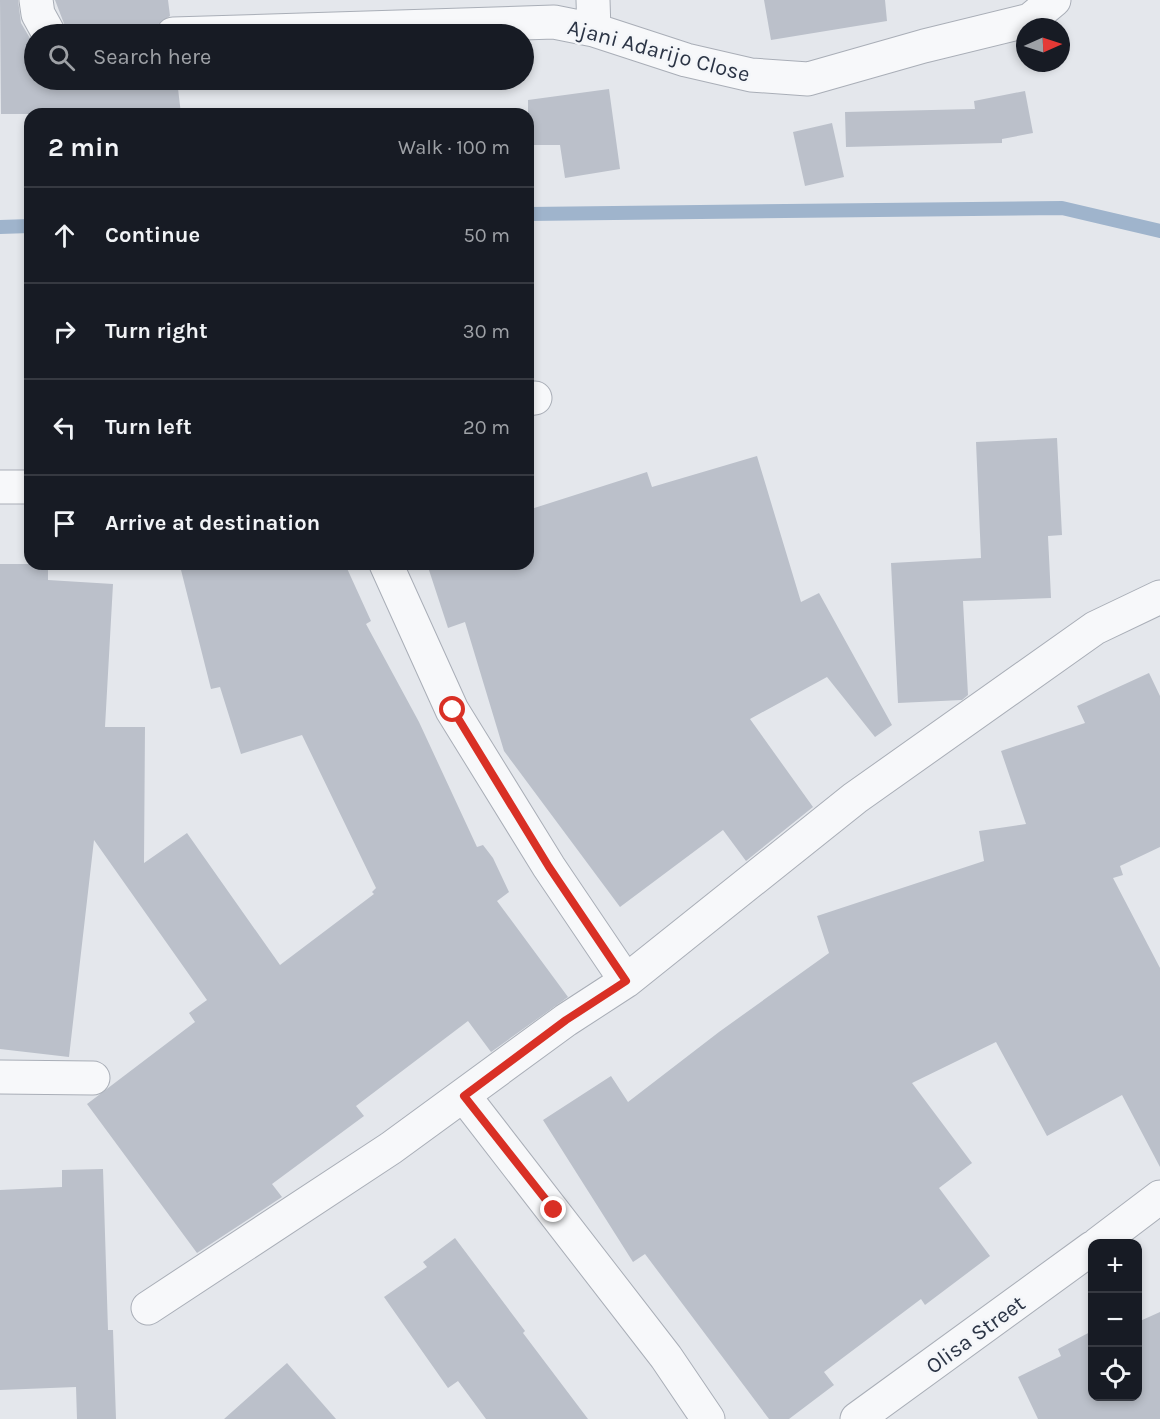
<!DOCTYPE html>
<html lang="en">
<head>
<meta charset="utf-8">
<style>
	body { margin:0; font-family:Karla,sans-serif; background:#20242c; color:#f1f3f6 }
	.controls { position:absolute; right:18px; bottom:18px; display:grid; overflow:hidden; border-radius:12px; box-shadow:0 3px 9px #0003 }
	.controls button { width:54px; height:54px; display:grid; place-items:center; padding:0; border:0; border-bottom:2px solid #363941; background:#171b24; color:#f1f3f6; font:30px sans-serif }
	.compass { position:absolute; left:1016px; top:18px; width:54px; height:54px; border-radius:50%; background:#171b24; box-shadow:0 3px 9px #0003; rotate:87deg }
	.stop { position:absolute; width:18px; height:18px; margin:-14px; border:4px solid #d93025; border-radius:50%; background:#fff }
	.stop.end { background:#d93025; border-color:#fff; box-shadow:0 2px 6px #0008 }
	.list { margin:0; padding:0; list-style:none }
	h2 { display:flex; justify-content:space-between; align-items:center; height:78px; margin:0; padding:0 24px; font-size:26px }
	h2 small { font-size:20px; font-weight:400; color:#9ea1a6 }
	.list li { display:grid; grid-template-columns:39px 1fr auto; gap:18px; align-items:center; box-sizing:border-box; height:96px; padding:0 24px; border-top:2px solid #363941 }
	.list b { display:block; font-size:22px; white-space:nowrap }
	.list em { font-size:20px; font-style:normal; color:#9ea1a6 }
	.icon { flex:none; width:33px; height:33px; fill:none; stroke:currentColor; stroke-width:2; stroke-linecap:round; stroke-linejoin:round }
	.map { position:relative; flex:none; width:1160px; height:1419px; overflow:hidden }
	.search { position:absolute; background:#171b24; box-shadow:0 3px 9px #0003; left:24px; top:24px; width:510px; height:66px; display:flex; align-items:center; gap:15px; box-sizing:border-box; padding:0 21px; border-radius:33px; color:#9ea1a6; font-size:22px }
	.panel { position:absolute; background:#171b24; box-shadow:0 3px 9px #0003; left:24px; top:108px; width:510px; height:462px; border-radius:18px }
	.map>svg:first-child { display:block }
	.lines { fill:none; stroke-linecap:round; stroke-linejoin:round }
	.stream { stroke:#9fb4cc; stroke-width:14 }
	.building { fill:#bbc0ca }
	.minor-casing { stroke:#a9aeb7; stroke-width:35 }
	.minor { stroke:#f7f8fa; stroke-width:33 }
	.route { stroke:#d93025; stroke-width:8 }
	.labels { text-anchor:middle; stroke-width:5; stroke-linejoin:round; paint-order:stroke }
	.street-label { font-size:22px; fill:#2b3445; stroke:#f4f6f9 }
</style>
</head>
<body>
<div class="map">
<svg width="1160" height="1419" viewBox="0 0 1160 1419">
	<rect width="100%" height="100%" fill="#e4e7ec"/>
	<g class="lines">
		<path class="stream" d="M 528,214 L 1062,208 L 1160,231
			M 0,227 L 30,226"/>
	</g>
	<path class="building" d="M 0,0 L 18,0 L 21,23 L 34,45 L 34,80 L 177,80 L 181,114 L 1,114 Z
		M 55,0 L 168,0 L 170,16 L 157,25 L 154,34 L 68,34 Z
		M 764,0 L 885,0 L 887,21 L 771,40 Z
		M 609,89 L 620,169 L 565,178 L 560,145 L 528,145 L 528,100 Z
		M 1025,91 L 1033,133 L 1002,139 L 1002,143 L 846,147 L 845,112 L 975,109 L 974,101 Z
		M 832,123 L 844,177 L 805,186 L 793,132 Z
		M 1057,438 L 1062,535 L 1048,536 L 1051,598 L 963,601 L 968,695 L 962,700 L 898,703 L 891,563 L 981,558 L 976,442 Z
		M 757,456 L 801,602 L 819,593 L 892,725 L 875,737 L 827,677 L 750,719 L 813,807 L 746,861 L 723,830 L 620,907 L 504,751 L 465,622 L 448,628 L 427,564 L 528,564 L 528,510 L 647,472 L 652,487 Z
		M 0,564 L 48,564 L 48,580 L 113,584 L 105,727 L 145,727 L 144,863 L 187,833 L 280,965 L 374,894 L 372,892 L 376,888 L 302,735 L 241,754 L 220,687 L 211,689 L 181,570 L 205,564 L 345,564 L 371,621 L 366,624 L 419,722 L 477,847 L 483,845 L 493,858 L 509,892 L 497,901 L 568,997 L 491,1052 L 468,1021 L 356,1106 L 364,1116 L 272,1184 L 282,1197 L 197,1253 L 87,1104 L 195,1022 L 189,1013 L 207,1000 L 94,840 L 69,1057 L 0,1049 Z
		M 1149,673 L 1160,696 L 1160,847 L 1120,866 L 1123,875 L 1113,878 L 1160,968 L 1160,1167 L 1122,1095 L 1047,1136 L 996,1042 L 912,1083 L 972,1163 L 939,1188 L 990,1256 L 925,1305 L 921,1299 L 824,1372 L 834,1385 L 789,1419 L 769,1419 L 645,1254 L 633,1262 L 543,1120 L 611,1076 L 628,1102 L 719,1032 L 829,953 L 817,916 L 984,861 L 979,831 L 1026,824 L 1001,751 L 1085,723 L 1077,706 Z
		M 103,1169 L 108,1330 L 113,1330 L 116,1419 L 77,1419 L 76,1387 L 0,1390 L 0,1190 L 62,1187 L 62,1170 Z
		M 455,1238 L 525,1331 L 523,1333 L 588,1419 L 486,1419 L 458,1381 L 448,1388 L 384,1297 L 427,1267 L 423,1262 Z
		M 1160,1312 L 1160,1419 L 1038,1419 L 1018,1377 L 1061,1356 L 1058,1349 L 1092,1331 L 1092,1396 L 1137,1396 L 1137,1316 L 1140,1321 Z
		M 287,1363 L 336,1419 L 224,1419 Z"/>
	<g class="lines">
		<defs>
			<path id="minor" d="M 36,0 L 38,14 L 49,34
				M 593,0 L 594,30
				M 173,34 L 554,22 L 594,30 L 686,60 L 751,75 L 808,79 L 924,46 L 1030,20 L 1054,0
				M 528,399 L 535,398
				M 0,487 L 30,487
				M 386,564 L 452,710 L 549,867 L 626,981
				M 0,1077 L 93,1078
				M 464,1096 L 666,1357 L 708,1419
				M 1098,1244 L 1160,1197
				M 148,1308 L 391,1148 L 566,1020 L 626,981 L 855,798 L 1095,628 L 1160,597
				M 857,1419 L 1092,1248"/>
		</defs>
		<use href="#minor" class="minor-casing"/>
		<use href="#minor" class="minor"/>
	</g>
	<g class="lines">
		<path class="route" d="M 453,710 L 549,867 L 626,981 L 566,1020 L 464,1096 L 554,1210"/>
	</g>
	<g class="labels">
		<g class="street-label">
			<text transform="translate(659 50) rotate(15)" y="8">Ajani Adarijo Close</text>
			<text transform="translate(975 1334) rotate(-36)" y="8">Olisa Street</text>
		</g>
	</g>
</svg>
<div class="controls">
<button>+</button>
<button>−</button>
<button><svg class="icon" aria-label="locate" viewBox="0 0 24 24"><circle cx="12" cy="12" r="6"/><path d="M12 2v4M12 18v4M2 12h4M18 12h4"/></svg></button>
</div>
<svg class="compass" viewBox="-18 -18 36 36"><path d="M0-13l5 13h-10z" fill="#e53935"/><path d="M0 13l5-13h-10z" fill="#9ea1a6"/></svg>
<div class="stop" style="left:453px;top:710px"></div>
<div class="stop end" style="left:554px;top:1210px"></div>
<div class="search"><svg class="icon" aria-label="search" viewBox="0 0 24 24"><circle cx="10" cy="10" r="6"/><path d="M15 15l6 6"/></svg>Search here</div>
<section class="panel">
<h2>2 min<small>Walk · 100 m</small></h2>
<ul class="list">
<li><svg class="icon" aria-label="ahead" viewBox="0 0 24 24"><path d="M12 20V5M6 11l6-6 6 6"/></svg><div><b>Continue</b></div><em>50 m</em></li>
<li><svg class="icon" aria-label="right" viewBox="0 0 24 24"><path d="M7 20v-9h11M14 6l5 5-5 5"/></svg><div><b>Turn right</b></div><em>30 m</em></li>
<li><svg class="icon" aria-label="left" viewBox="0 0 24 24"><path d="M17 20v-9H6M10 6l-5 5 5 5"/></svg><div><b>Turn left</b></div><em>20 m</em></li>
<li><svg class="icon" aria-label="arrive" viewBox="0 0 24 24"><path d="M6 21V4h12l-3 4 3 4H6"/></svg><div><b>Arrive at destination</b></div></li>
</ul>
</section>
</div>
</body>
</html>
